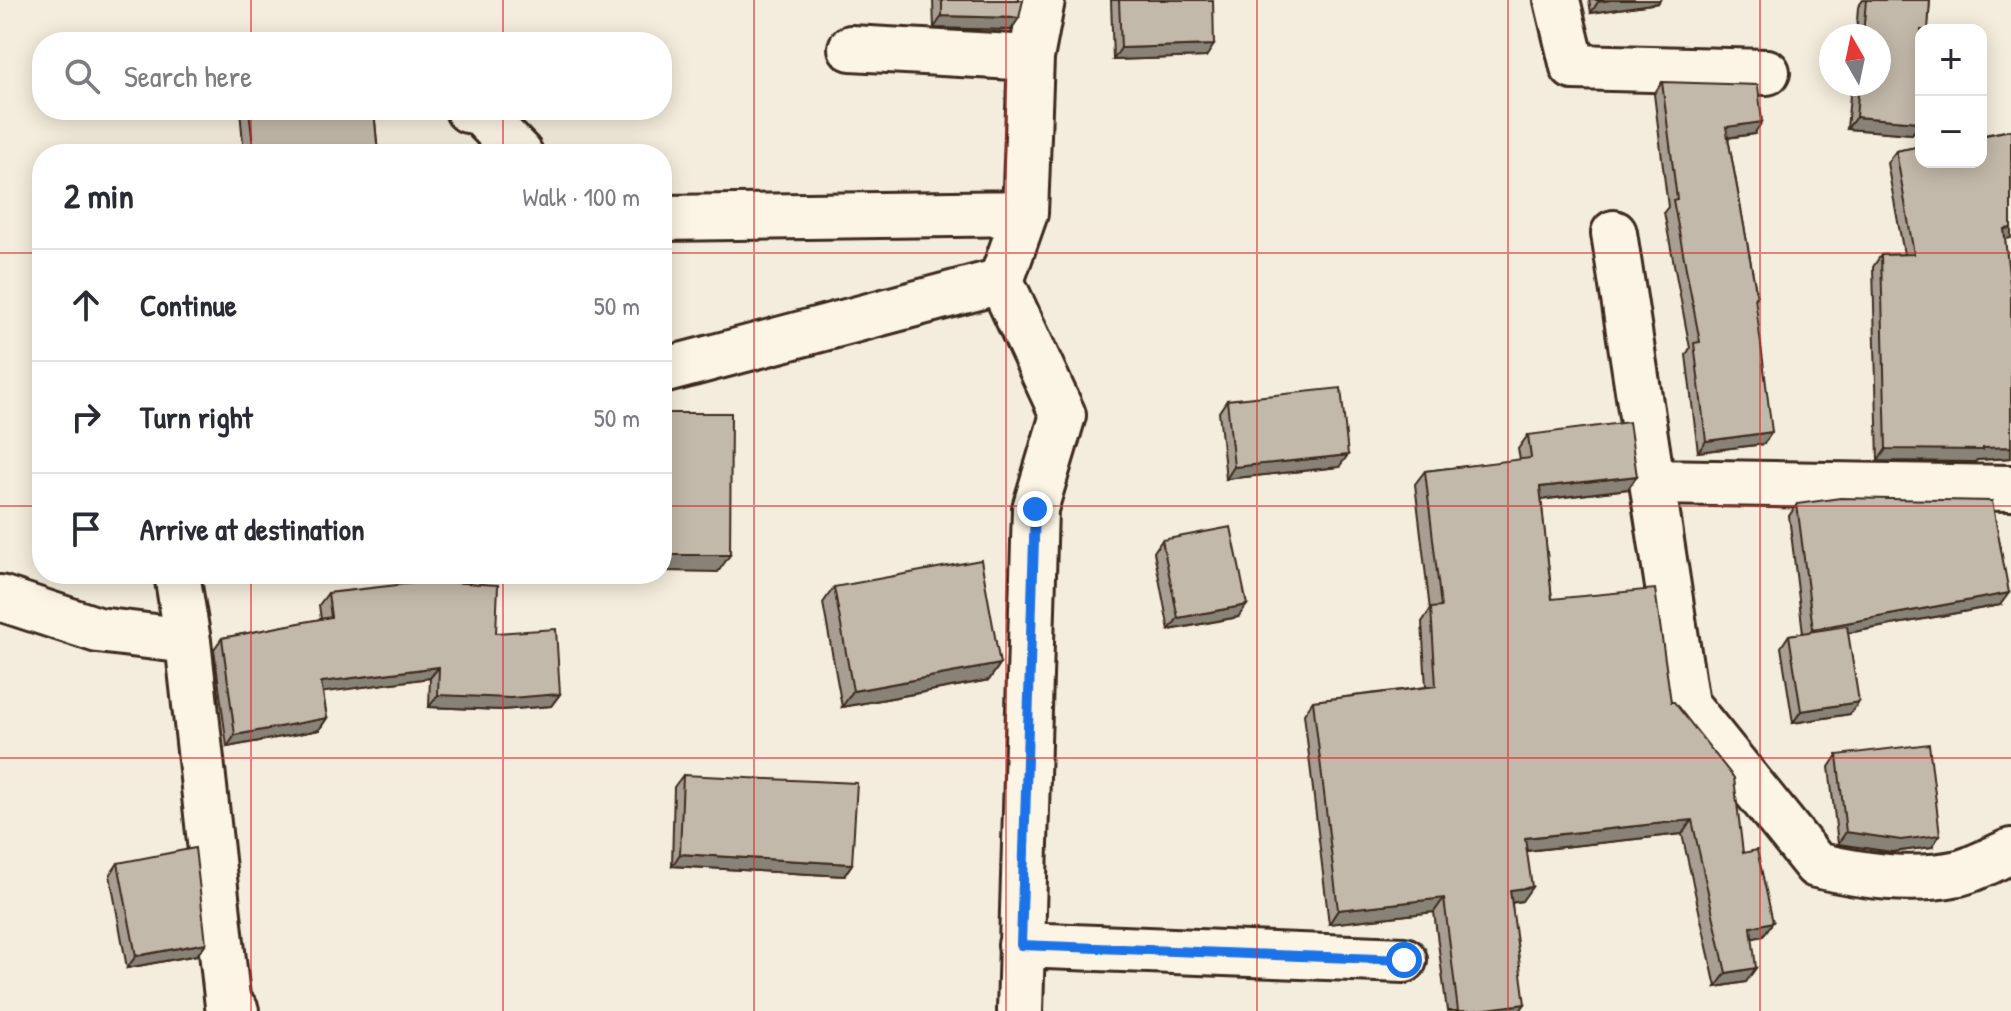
<!DOCTYPE html>
<html lang="en">
<head>
<meta charset="utf-8">
<style>
	body { margin:0; font-family:"Patrick Hand",sans-serif; background:#f2f2f3; color:#2b2b33 }
	.controls { position:absolute; right:24px; top:24px; display:grid; overflow:hidden; border-radius:16px; box-shadow:0 4px 20px #0003 }
	.controls button { width:72px; height:72px; display:grid; place-items:center; padding:0; border:0; border-bottom:2px solid #e1e1e2; background:#fff; color:#2b2b33; font:40px sans-serif }
	.compass { position:absolute; left:1819px; top:24px; width:72px; height:72px; border-radius:50%; background:#fff; box-shadow:0 4px 20px #0003; rotate:351deg }
	.stop { position:absolute; width:24px; height:24px; margin:-18px; border:6px solid #1a73e8; border-radius:50%; background:#fff }
	.stop.end { background:#1a73e8; border-color:#fff; box-shadow:0 2px 8px #0008 }
	.list { margin:0; padding:0; list-style:none }
	h2 { display:flex; justify-content:space-between; align-items:center; height:104px; margin:0; padding:0 32px; font-size:34px }
	h2 small { font-size:26px; font-weight:400; color:#7c7c81 }
	.list li { display:grid; grid-template-columns:52px 1fr auto; gap:24px; align-items:center; box-sizing:border-box; height:112px; padding:0 32px; border-top:2px solid #e1e1e2 }
	.list b { display:block; font-size:30px; white-space:nowrap }
	.list em { font-size:26px; font-style:normal; color:#7c7c81 }
	.icon { flex:none; width:44px; height:44px; fill:none; stroke:currentColor; stroke-width:2; stroke-linecap:round; stroke-linejoin:round }
	.map { position:relative; flex:none; width:2011px; height:1011px; overflow:hidden }
	.search { position:absolute; background:#fff; box-shadow:0 4px 20px #0003; left:32px; top:32px; width:640px; height:88px; display:flex; align-items:center; gap:20px; box-sizing:border-box; padding:0 28px; border-radius:32px; color:#7c7c81; font-size:30px }
	.panel { position:absolute; background:#fff; box-shadow:0 4px 20px #0003; left:32px; top:144px; width:640px; height:440px; border-radius:32px }
	.map>svg:first-child { display:block }
	.lines { fill:none; stroke-linecap:round; stroke-linejoin:round }
	.minor-casing { stroke:#3b2a1e; stroke-width:50 }
	.minor { stroke:#fcf5e5; stroke-width:44 }
	.wall { fill:#a89f92; stroke:#3b2a1e; stroke-width:2 }
	.shaded-wall { fill:#888277; stroke:#3b2a1e; stroke-width:2 }
	.building { fill:#c3b9aa; stroke:#3b2a1e; stroke-width:2 }
	.route { stroke:#1a73e8; stroke-width:10 }
	.grid { fill:none; stroke:#d62828; stroke-width:2; stroke-opacity:0.55 }
</style>
</head>
<body>
<div class="map">
<svg width="2011" height="1011" viewBox="0 0 2011 1011">
	<rect width="100%" height="100%" fill="#f4eddd"/>
	<filter id="ink" filterUnits="userSpaceOnUse"><feTurbulence type="fractalNoise" baseFrequency=".0125" numOctaves="2"/><feDisplacementMap in="SourceGraphic" scale="16" xChannelSelector="R" yChannelSelector="G"/><feConvolveMatrix kernelMatrix="1 2 1 2 8 2 1 2 1" color-interpolation-filters="sRGB"/></filter>
	<g filter="url(#ink)">
		<g class="lines">
			<defs>
				<path id="minor" d="M 1557,0 L 1573,67 L 1767,72
					M 851,48 L 1031,58 L 1042,0
					M 468,110 L 478,111 L 520,154
					M 662,218 L 1025,213 L 1031,58
					M 1614,233 L 1686,704 L 1816,865 C 1863,876 1911,883 1959,873 C 1976,869 1994,858 2011,851
					M 1001,281 L 1063,415 L 1035,509 L 1020,1011
					M 662,371 L 1001,281 L 1025,213
					M 1652,482 L 2011,488
					M 177,574 L 188,641 L 228,1006 L 236,1011
					M 0,598 L 98,630 L 188,641
					M 1021,945 L 1404,960"/>
			</defs>
			<use href="#minor" class="minor-casing"/>
			<use href="#minor" class="minor"/>
		</g>
		<path class="wall" d="M 933,0 L 1023,0 L 1011,30 L 934,28 Z
			M 1111,0 L 1213,0 L 1206,57 L 1113,60 Z
			M 1589,0 L 1660,0 L 1658,3 L 1591,13 Z
			M 1863,0 L 1930,0 L 1920,122 L 1912,134 L 1847,129 L 1851,84 L 1879,84 L 1879,36 L 1856,36 L 1858,7 Z
			M 1662,82 L 1754,134 L 1728,138 L 1757,297 L 1755,300 L 1764,444 L 1698,452 L 1686,355 L 1690,348 L 1664,212 L 1668,207 L 1654,94 Z
			M 240,110 L 374,110 L 378,154 L 244,154 Z
			M 2011,130 L 2011,238 L 2005,239 L 2011,294 L 2011,458 L 1977,460 L 1975,462 L 1878,461 L 1873,267 L 1881,255 L 1904,254 L 1887,163 L 1896,151 Z
			M 1227,400 L 1339,467 L 1226,479 L 1219,412 Z
			M 1528,435 L 1637,476 L 1628,489 L 1541,500 L 1552,599 L 1671,702 L 1743,853 L 1763,936 L 1752,938 L 1746,982 L 1716,987 L 1682,834 L 1527,851 L 1522,901 L 1512,903 L 1520,1011 L 1447,1011 L 1434,912 L 1329,924 L 1304,714 L 1313,701 L 1426,687 L 1422,622 L 1430,610 L 1415,484 L 1425,471 L 1520,460 L 1518,449 Z
			M 1797,504 L 2000,605 L 1848,633 L 1850,714 L 1793,723 L 1781,647 L 1789,635 L 1803,633 L 1789,516 Z
			M 1162,540 L 1238,617 L 1169,630 L 1154,552 Z
			M 834,587 L 1000,664 L 989,680 L 842,707 L 823,603 Z
			M 328,593 L 496,633 L 560,694 L 551,706 L 502,710 L 429,707 L 430,678 L 323,692 L 327,718 L 319,730 L 227,747 L 214,649 L 222,638 L 321,619 L 319,605 Z
			M 1837,755 L 1932,847 L 1892,852 L 1838,844 L 1829,767 Z
			M 683,775 L 852,864 L 844,876 L 672,866 L 674,787 Z
			M 118,863 L 206,943 L 197,955 L 127,968 L 110,875 Z"/>
		<path class="shaded-wall" d="M 1611,0 L 1660,0 L 1658,3 L 1591,13 L 1598,2 Z
			M 942,16 L 1019,18 L 1011,30 L 934,28 Z
			M 1214,45 L 1206,57 L 1113,60 L 1121,48 Z
			M 1856,117 L 1920,122 L 1912,134 L 1847,129 Z
			M 1762,122 L 1754,134 L 1718,139 L 1726,127 Z
			M 2011,228 L 2011,238 L 1995,241 L 2004,229 Z
			M 1772,432 L 1764,444 L 1698,452 L 1706,441 Z
			M 2011,447 L 2011,458 L 1977,460 L 1975,462 L 1878,461 L 1886,449 Z
			M 1348,455 L 1339,467 L 1226,479 L 1234,467 Z
			M 1637,476 L 1628,489 L 1530,501 L 1540,487 Z
			M 662,555 L 730,555 L 718,572 L 662,571 Z
			M 2009,593 L 2000,605 L 1804,641 L 1813,629 Z
			M 1247,605 L 1238,617 L 1169,630 L 1178,618 Z
			M 1000,664 L 989,680 L 842,707 L 853,691 Z
			M 439,667 L 430,678 L 312,694 L 321,682 Z
			M 560,694 L 551,706 L 502,710 L 429,707 L 438,695 Z
			M 1859,702 L 1850,714 L 1793,723 L 1801,711 Z
			M 327,718 L 319,730 L 227,747 L 235,735 Z
			M 1692,820 L 1682,834 L 1516,852 L 1525,838 Z
			M 1846,832 L 1940,835 L 1932,847 L 1892,852 L 1838,844 Z
			M 680,854 L 852,864 L 844,876 L 672,866 Z
			M 1532,887 L 1522,901 L 1501,904 L 1510,890 Z
			M 1444,898 L 1434,912 L 1329,924 L 1338,910 Z
			M 1773,922 L 1763,936 L 1742,941 L 1751,927 Z
			M 206,943 L 197,955 L 127,968 L 136,956 Z
			M 1756,968 L 1746,982 L 1716,987 L 1726,973 Z
			M 1525,1004 L 1520,1011 L 1471,1011 Z"/>
		<path class="building" d="M 942,0 L 1023,0 L 1019,18 L 942,16 Z
			M 1119,0 L 1213,0 L 1214,45 L 1121,48 Z
			M 1866,0 L 1930,0 L 1928,30 L 1921,30 L 1920,122 L 1856,117 L 1859,84 L 1879,84 L 1879,36 L 1863,36 Z
			M 1662,82 L 1758,85 L 1762,122 L 1726,127 L 1757,297 L 1755,297 L 1772,432 L 1706,441 L 1694,343 L 1700,342 L 1673,200 L 1677,199 Z
			M 249,110 L 374,110 L 378,154 L 254,154 Z
			M 2011,130 L 2011,228 L 2004,229 L 2011,294 L 2011,447 L 1983,448 L 1983,450 L 1886,449 L 1881,255 L 1914,254 L 1896,151 L 1921,146 L 1921,162 L 1981,162 L 1981,136 Z
			M 1341,388 L 1348,455 L 1234,467 L 1227,400 Z
			M 662,413 L 731,413 L 730,555 L 662,555 Z
			M 1629,422 L 1637,476 L 1540,487 L 1552,599 L 1655,589 L 1671,702 L 1674,702 L 1734,778 L 1743,853 L 1757,850 L 1773,922 L 1751,927 L 1756,968 L 1726,973 L 1692,820 L 1525,838 L 1532,887 L 1510,890 L 1525,1004 L 1471,1011 L 1458,1011 L 1444,898 L 1338,910 L 1313,701 L 1436,686 L 1431,608 L 1441,607 L 1425,471 L 1531,458 L 1528,435 Z
			M 1840,498 L 1992,501 L 2009,593 L 1813,629 L 1797,504 Z
			M 1231,527 L 1247,605 L 1178,618 L 1162,540 Z
			M 981,560 L 1000,664 L 853,691 L 834,587 Z
			M 432,581 L 498,585 L 496,633 L 556,629 L 560,694 L 510,698 L 438,695 L 439,667 L 321,682 L 327,718 L 235,735 L 222,638 L 331,617 L 328,593 Z
			M 1847,626 L 1859,702 L 1801,711 L 1789,635 Z
			M 1929,744 L 1940,835 L 1901,840 L 1846,832 L 1837,755 Z
			M 683,775 L 857,783 L 852,864 L 680,854 Z
			M 195,848 L 206,943 L 136,956 L 118,863 Z"/>
	</g>
	<g class="lines" filter="url(#ink)">
		<path class="route" d="M 1035,509 L 1021,945 L 1404,960"/>
	</g>
	<path class="grid" d="M 251,0 L 251,42M 503,0 L 503,42M 754,0 L 754,1011M 1006,0 L 1006,1011M 1257,0 L 1257,1011M 1508,0 L 1508,1011M 1760,0 L 1760,1011M 251,110 L 251,154M 503,110 L 503,154M 0,253 L 42,253M 662,253 L 2011,253M 0,506 L 42,506M 662,506 L 2011,506M 251,574 L 251,1011M 503,574 L 503,1011M 0,758 L 2011,758"/>
</svg>
<div class="controls">
<button>+</button>
<button>−</button>
</div>
<svg class="compass" viewBox="-18 -18 36 36"><path d="M0-13l5 13h-10z" fill="#e53935"/><path d="M0 13l5-13h-10z" fill="#7c7c81"/></svg>
<div class="stop" style="left:1404px;top:960px"></div>
<div class="stop end" style="left:1035px;top:509px"></div>
<div class="search"><svg class="icon" aria-label="search" viewBox="0 0 24 24"><circle cx="10" cy="10" r="6"/><path d="M15 15l6 6"/></svg>Search here</div>
<section class="panel">
<h2>2 min<small>Walk · 100 m</small></h2>
<ul class="list">
<li><svg class="icon" aria-label="ahead" viewBox="0 0 24 24"><path d="M12 20V5M6 11l6-6 6 6"/></svg><div><b>Continue</b></div><em>50 m</em></li>
<li><svg class="icon" aria-label="right" viewBox="0 0 24 24"><path d="M7 20v-9h11M14 6l5 5-5 5"/></svg><div><b>Turn right</b></div><em>50 m</em></li>
<li><svg class="icon" aria-label="arrive" viewBox="0 0 24 24"><path d="M6 21V4h12l-3 4 3 4H6"/></svg><div><b>Arrive at destination</b></div></li>
</ul>
</section>
</div>
</body>
</html>
